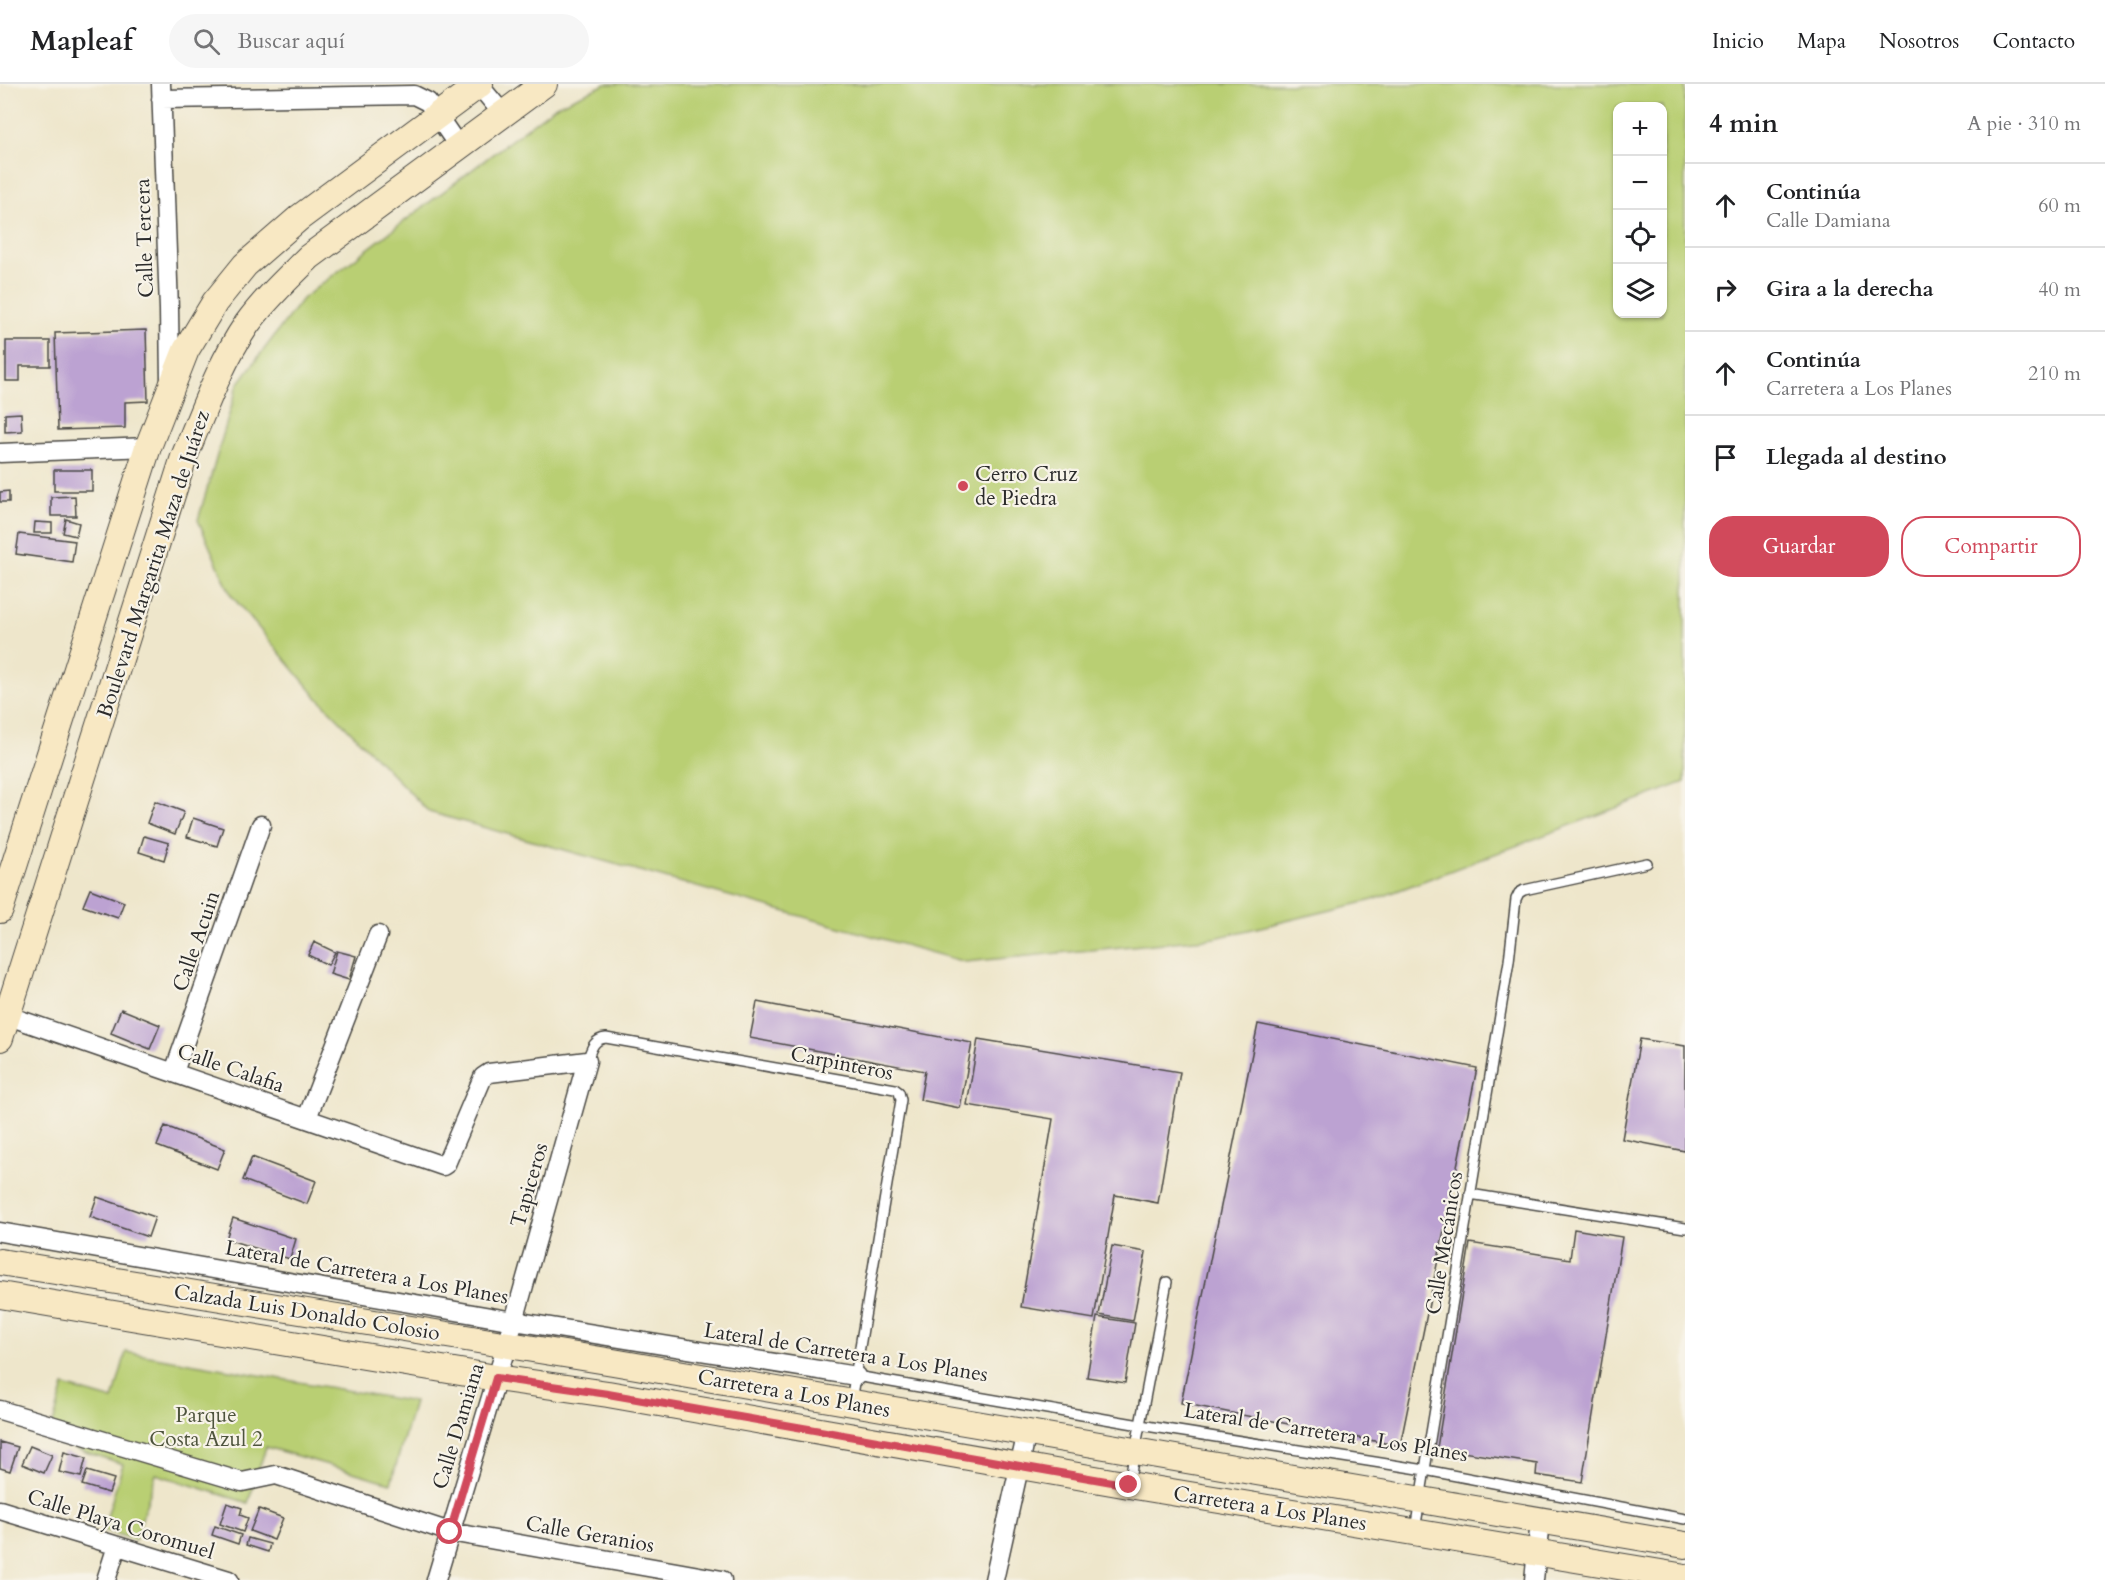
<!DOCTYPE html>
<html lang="es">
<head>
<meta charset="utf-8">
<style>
	body { margin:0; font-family:Cardo,serif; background:#f6f6f6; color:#202124 }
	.controls { position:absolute; right:18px; top:18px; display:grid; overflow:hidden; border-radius:12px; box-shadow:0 2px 4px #0004 }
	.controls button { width:54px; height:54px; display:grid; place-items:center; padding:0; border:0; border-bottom:2px solid #e0e0e0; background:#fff; color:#202124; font:30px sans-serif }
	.stop { position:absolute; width:18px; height:18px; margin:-14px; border:4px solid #d1495b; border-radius:50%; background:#fff }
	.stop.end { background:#d1495b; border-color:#fff; box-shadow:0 2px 6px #0008 }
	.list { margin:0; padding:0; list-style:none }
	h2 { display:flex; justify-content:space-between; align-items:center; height:78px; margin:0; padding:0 24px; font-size:26px }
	h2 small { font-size:20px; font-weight:400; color:#757577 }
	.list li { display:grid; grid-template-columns:39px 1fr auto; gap:18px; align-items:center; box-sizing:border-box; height:84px; padding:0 24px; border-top:2px solid #e0e0e0 }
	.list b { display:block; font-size:22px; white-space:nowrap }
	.list p { margin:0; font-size:20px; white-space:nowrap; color:#757577 }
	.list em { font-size:20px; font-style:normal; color:#757577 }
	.actions { display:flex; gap:12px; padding:18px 24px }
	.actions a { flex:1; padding:14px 0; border:2px solid #d1495b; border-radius:24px; text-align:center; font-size:21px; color:#d1495b }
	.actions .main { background:#d1495b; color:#fff }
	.icon { flex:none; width:33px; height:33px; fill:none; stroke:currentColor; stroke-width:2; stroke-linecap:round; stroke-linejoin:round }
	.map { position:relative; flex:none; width:1685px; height:1496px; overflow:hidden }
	header { display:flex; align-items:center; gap:36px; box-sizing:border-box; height:84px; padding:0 30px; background:#fff; border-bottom:2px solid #e0e0e0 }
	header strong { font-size:28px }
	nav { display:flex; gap:33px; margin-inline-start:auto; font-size:21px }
	.search { width:420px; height:54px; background:#f6f6f6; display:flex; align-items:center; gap:15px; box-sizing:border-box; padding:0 21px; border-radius:33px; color:#757577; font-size:22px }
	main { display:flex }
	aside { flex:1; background:#fff }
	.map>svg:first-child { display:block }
	.green { fill:#b9cf73; stroke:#727d4f; stroke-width:1.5; fill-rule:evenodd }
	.building { fill:#bca2d2 }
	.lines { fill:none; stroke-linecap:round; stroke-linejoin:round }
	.lane-casing { stroke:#484743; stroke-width:12 }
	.street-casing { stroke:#484743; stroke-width:21 }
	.secondary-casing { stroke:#484743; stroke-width:28 }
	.lane { stroke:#fff; stroke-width:9 }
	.street { stroke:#fff; stroke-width:18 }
	.secondary { stroke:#f8e8c3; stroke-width:26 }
	.route { stroke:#d1495b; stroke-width:8 }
	.poi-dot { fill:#d1495b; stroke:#f7f3e8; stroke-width:2 }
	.labels { text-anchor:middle; stroke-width:4.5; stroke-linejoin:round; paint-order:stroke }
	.street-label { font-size:21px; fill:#2b2b2b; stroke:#f7f3e8 }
	.poi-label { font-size:21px; fill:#2b2b2b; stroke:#f7f3e8; text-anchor:start }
	.park-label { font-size:21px; fill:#4e543d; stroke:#f7f3e8 }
</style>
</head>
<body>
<header>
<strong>Mapleaf</strong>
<div class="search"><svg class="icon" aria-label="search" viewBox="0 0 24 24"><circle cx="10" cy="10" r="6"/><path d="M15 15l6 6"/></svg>Buscar aquí</div>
<nav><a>Inicio</a><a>Mapa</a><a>Nosotros</a><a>Contacto</a></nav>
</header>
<main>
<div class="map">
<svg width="1685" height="1496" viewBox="0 0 1685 1496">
	<rect width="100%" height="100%" fill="#f7f3e8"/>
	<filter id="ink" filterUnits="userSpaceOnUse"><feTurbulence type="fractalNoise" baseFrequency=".0167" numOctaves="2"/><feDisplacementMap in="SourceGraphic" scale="12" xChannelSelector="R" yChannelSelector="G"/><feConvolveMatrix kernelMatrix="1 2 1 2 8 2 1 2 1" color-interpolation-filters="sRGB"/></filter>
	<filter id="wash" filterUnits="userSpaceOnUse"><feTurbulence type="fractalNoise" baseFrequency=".008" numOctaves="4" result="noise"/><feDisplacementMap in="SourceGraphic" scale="24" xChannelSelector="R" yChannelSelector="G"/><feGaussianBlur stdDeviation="1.35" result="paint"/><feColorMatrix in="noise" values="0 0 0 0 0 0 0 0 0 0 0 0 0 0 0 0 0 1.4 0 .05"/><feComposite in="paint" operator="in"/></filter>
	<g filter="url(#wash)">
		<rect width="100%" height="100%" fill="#eee6cb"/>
		<path class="green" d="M 606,0 L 1685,0 L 1685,698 L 1373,816 L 1215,854 L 965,878 L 429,728 L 315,611 L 231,511 L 198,436 L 238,300 L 302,215 L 556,22 ZM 1662,22 L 1662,230 L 1618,230 L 1618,22 Z
			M 126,1268 L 414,1318 L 391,1399 L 266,1363 L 248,1419 L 156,1390 L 135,1456 L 103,1446 L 123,1380 L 48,1356 L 64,1302 L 113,1316 Z"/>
		<g id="blocks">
			<path class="building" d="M 146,246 L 148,317 L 125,318 L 125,344 L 58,346 L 55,249 Z
				M 6,257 L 50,257 L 50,282 L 20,282 L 20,297 L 6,297 Z
				M 21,329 L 22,347 L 5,348 L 5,330 Z
				M 54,386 L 92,386 L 92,407 L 54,407 Z
				M 9,407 L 9,418 L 0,418 L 0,408 Z
				M 75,412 L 76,432 L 51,432 L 51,413 Z
				M 66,435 L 79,439 L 76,452 L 63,449 Z
				M 35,438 L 52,439 L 52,449 L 34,449 Z
				M 19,450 L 75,457 L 72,478 L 16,470 Z
				M 155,717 L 184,728 L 175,750 L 147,739 Z
				M 193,734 L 223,744 L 217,762 L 187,753 Z
				M 144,752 L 169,759 L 164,776 L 139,768 Z
				M 90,805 L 124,818 L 118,834 L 83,822 Z
				M 314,858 L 335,868 L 328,881 L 308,871 Z
				M 337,867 L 356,872 L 349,896 L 330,890 Z
				M 757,918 L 972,959 L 960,1024 L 920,1016 L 925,987 L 750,954 Z
				M 121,925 L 160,941 L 150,965 L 111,949 Z
				M 1258,940 L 1477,984 L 1400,1362 L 1181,1319 Z
				M 978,955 L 1180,988 L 1158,1119 L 1115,1111 L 1094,1235 L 1021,1223 L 1053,1035 L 967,1021 Z
				M 1640,955 L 1685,962 L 1685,1067 L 1622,1055 Z
				M 165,1042 L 225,1065 L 217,1085 L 157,1062 Z
				M 252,1073 L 316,1097 L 307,1120 L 243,1096 Z
				M 97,1113 L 155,1133 L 148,1153 L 90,1133 Z
				M 233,1134 L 296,1155 L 290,1175 L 226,1155 Z
				M 1574,1145 L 1622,1153 L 1582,1398 L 1536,1391 L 1537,1380 L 1437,1364 L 1470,1159 L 1570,1175 Z
				M 1112,1162 L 1146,1168 L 1133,1237 L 1099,1231 Z
				M 1097,1233 L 1135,1239 L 1125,1299 L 1087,1293 Z
				M 0,1358 L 18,1363 L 10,1387 L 0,1384 Z
				M 30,1362 L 52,1371 L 44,1389 L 22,1380 Z
				M 64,1368 L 86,1374 L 81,1393 L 59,1388 Z
				M 87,1387 L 114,1395 L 109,1409 L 82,1401 Z
				M 227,1419 L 242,1424 L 240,1431 L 248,1434 L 243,1448 L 220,1440 Z
				M 259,1425 L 283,1434 L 274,1456 L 250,1447 Z
				M 215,1442 L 241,1451 L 238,1460 L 212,1451 Z
				M 248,1454 L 270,1460 L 268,1468 L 246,1461 Z"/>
		</g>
	</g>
	<g filter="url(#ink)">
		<use href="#blocks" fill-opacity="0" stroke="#484743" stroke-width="1.5"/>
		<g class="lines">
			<defs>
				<path id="lane" d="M 587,977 C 591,966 593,955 606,954 L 895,1005 L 899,1008 L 901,1016 L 851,1317
					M 1470,1110 L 1685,1144
					M 856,1292 L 1140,1341 L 1425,1386 L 1685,1435
					M 1129,1399 L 1167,1198
					M 1415,1446 L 1509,877 L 1516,815 L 1519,809 L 1524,806 L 1647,779"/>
				<path id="street" d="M 161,0 L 169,225 L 170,298
					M 478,0 L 503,30
					M 161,15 L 414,11 L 428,18 L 459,63
					M 0,369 L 148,363
					M 0,929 L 443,1082 L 446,1080 L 483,993 L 489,989 L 587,977 L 514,1237 L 436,1496
					M 174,988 L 261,741
					M 307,1034 L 378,851
					M 0,1148 L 514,1237 L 856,1292
					M 0,1326 L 242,1398 L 276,1391 L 450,1448 L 722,1496
					M 0,1426 L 229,1496
					M 106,1496 L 117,1462
					M 994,1496 L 1027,1348
					M 1534,1496 L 1540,1437"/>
				<path id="secondary" d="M 0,826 L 148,363 L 186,266 L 215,218 L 245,181 L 299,134 L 480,0
					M 0,954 L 184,373 C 203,328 219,281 247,240 C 265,215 288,194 309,173 L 544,0
					M 0,1178 L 613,1278 L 1685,1461
					M 0,1211 L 496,1294 L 608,1310 L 1129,1401 L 1685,1493"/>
			</defs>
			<use href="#lane" class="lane-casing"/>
			<use href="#street" class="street-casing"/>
			<use href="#secondary" class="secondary-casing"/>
			<use href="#lane" class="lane"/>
			<use href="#street" class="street"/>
			<use href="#secondary" class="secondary"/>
		</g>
	</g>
	<g class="lines" filter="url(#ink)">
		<path class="route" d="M 450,1448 L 496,1294 L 608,1310 L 1129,1401"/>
	</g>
	<circle class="poi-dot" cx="963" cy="402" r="6"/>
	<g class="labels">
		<g class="street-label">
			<text transform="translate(144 154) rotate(-92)" y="7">Calle Tercera</text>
			<text transform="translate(153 480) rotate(-72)" y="7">Boulevard Margarita Maza de Juárez</text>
			<text transform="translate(196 857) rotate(-71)" y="7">Calle Acuin</text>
			<text transform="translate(842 979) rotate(11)" y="7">Carpinteros</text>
			<text transform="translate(231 984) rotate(19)" y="7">Calle Calafia</text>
			<text transform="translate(529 1101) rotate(-74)" y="7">Tapiceros</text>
			<text transform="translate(1444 1159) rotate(-81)" y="7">Calle Mecánicos</text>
			<text transform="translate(367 1188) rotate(10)" y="7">Lateral de Carretera a Los Planes</text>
			<text transform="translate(307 1228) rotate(9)" y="7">Calzada Luis Donaldo Colosio</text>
			<text transform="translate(846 1268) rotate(9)" y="7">Lateral de Carretera a Los Planes</text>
			<text transform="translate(794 1309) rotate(10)" y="7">Carretera a Los Planes</text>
			<text transform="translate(458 1342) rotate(-73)" y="7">Calle Damiana</text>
			<text transform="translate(1326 1348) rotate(9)" y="7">Lateral de Carretera a Los Planes</text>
			<text transform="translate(1270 1424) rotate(9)" y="7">Carretera a Los Planes</text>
			<text transform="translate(121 1440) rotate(17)" y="7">Calle Playa Coromuel</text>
			<text transform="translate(590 1450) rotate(10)" y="7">Calle Geranios</text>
		</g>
		<g class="poi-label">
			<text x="975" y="397">Cerro Cruz<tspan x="975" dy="24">de Piedra</tspan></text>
		</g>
		<g class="park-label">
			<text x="206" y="1338">Parque<tspan x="206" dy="24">Costa Azul 2</tspan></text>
		</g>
	</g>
</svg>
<div class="controls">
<button>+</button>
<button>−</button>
<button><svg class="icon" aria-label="locate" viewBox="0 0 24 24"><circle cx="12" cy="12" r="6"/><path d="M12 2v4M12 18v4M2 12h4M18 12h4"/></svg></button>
<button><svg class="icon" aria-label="layers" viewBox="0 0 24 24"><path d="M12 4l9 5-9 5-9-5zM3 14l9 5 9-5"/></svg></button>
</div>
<div class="stop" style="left:450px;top:1448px"></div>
<div class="stop end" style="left:1129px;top:1401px"></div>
</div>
<aside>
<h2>4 min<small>A pie · 310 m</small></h2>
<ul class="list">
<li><svg class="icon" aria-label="ahead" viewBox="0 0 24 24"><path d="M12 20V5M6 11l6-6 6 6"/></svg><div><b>Continúa</b><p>Calle Damiana</p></div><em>60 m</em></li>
<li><svg class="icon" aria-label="right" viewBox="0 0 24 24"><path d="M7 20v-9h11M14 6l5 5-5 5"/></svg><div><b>Gira a la derecha</b></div><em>40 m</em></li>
<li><svg class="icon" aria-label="ahead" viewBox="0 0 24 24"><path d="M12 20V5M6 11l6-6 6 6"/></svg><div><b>Continúa</b><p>Carretera a Los Planes</p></div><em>210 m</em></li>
<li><svg class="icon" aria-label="arrive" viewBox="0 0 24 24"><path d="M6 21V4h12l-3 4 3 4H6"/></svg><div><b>Llegada al destino</b></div></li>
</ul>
<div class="actions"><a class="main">Guardar</a><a>Compartir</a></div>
</aside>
</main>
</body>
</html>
